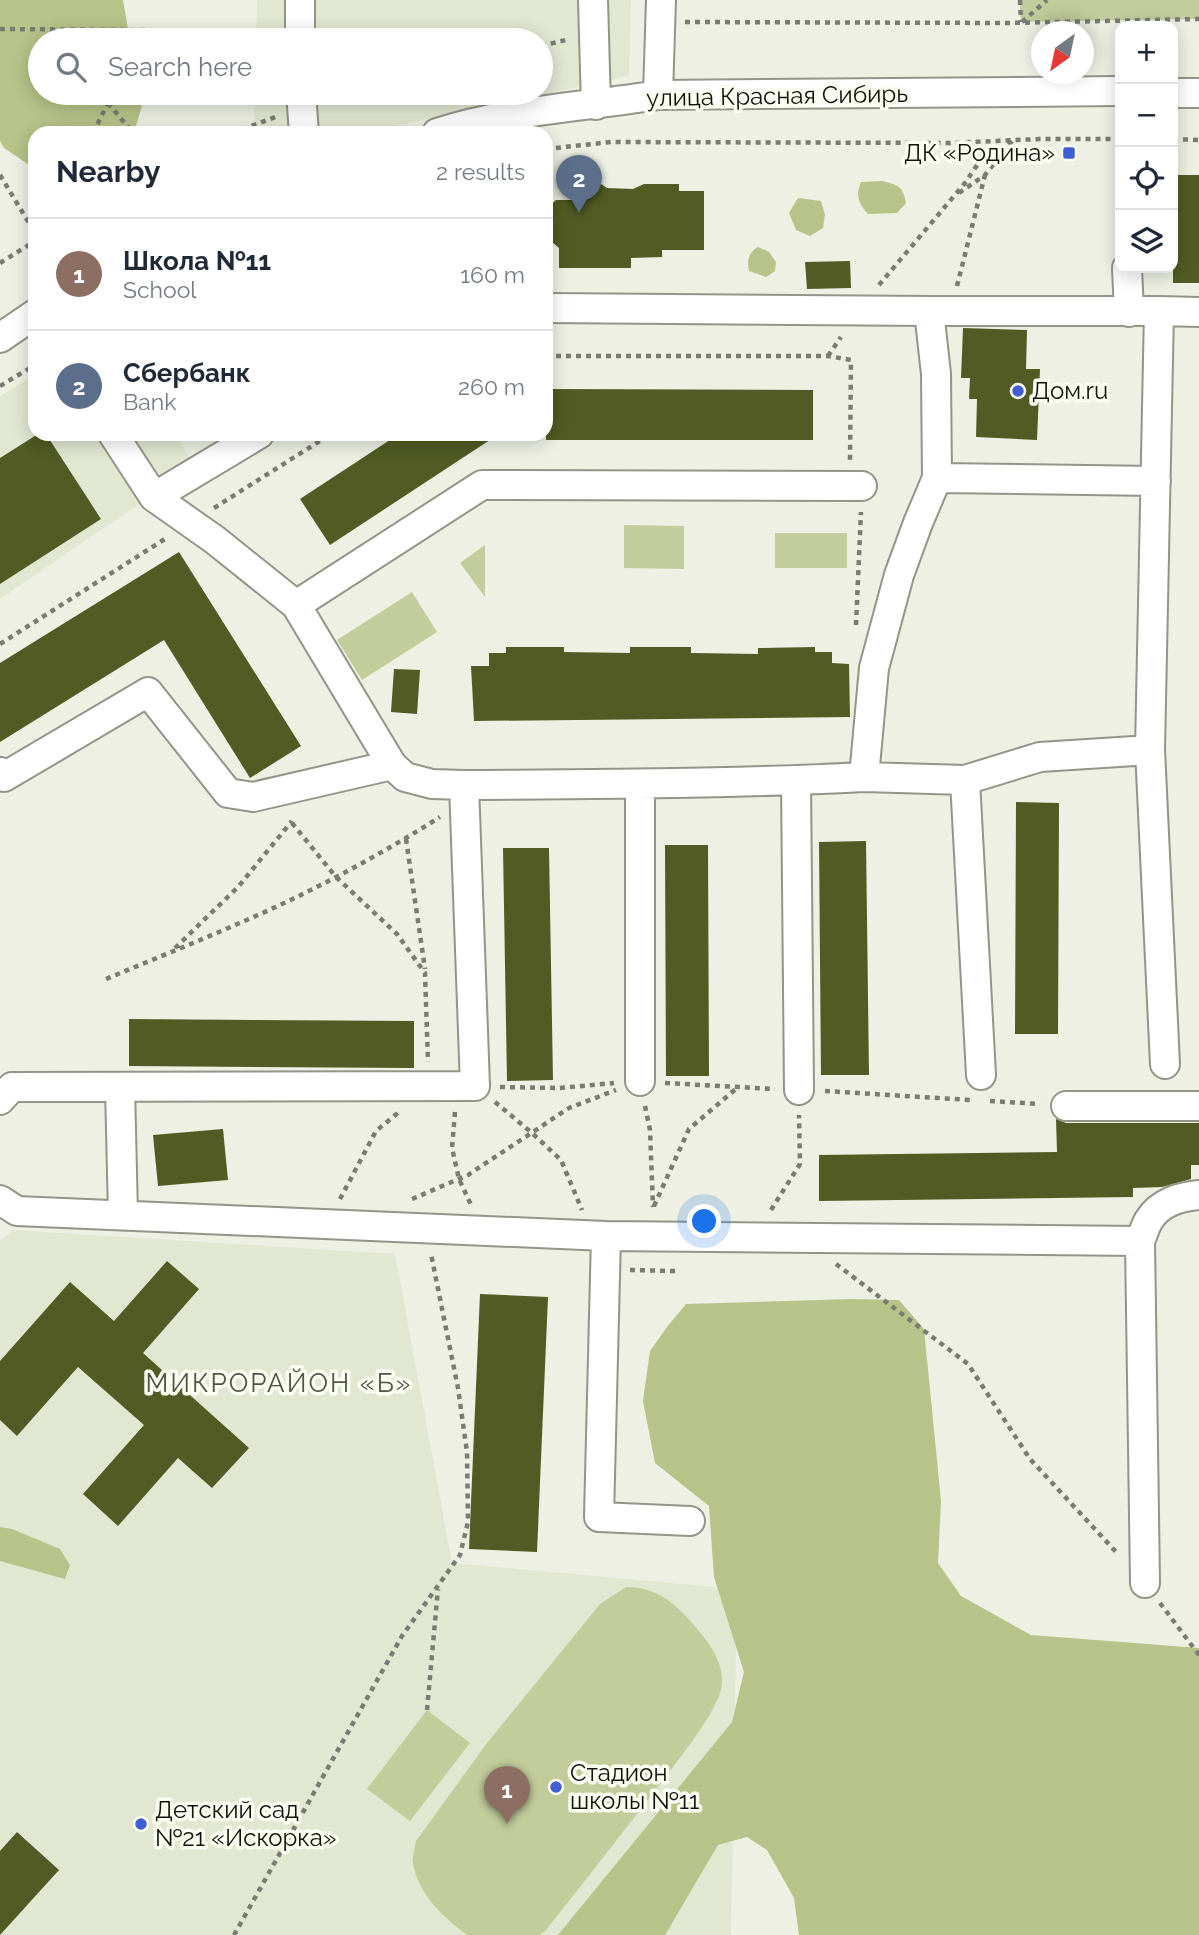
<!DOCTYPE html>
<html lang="en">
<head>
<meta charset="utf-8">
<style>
	body { margin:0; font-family:Raleway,sans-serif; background:#f6f6f7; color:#1f2937 }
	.controls { position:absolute; right:21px; top:21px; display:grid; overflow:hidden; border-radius:14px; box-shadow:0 4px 18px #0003 }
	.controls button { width:63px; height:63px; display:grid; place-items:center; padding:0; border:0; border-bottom:2px solid #e0e1e3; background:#fff; color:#1f2937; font:35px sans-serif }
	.compass { position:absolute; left:1031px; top:21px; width:63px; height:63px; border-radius:50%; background:#fff; box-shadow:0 4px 18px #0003; rotate:213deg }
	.you { position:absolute; left:705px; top:1222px; width:24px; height:24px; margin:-18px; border:5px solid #fff; border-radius:50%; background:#1a73e8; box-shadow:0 0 0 10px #1a73e833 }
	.badge { display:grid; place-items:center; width:46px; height:46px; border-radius:50%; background:#405fd2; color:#fff; font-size:23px; font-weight:700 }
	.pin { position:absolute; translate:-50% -58px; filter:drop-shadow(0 2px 4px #0008) }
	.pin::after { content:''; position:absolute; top:37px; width:24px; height:21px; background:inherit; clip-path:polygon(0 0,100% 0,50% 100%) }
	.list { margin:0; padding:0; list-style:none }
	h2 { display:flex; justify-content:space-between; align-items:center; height:91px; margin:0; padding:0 28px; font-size:30px }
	h2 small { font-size:23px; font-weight:400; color:#747a83 }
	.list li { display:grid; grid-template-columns:46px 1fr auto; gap:21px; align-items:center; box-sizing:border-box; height:112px; padding:0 28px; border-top:2px solid #e0e1e3 }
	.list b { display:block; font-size:26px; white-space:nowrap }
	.list p { margin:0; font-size:23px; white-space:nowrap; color:#747a83 }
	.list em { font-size:23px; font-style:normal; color:#747a83 }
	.icon { flex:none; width:38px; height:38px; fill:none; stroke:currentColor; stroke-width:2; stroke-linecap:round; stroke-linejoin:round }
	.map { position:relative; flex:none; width:1199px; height:1935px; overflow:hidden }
	.search { position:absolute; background:#fff; box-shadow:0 4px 18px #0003; left:28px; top:28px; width:525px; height:77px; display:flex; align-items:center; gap:18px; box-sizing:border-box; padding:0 24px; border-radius:38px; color:#747a83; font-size:26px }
	.panel { position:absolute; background:#fff; box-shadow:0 4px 18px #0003; left:28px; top:126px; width:525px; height:315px; border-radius:21px }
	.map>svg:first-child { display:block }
	.built { fill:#e2e7d2 }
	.green { fill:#c2cd9b }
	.forest { fill:#b7c389 }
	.building { fill:#515b23 }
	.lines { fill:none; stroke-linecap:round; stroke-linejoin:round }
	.minor-casing { stroke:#929588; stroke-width:32 }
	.path { stroke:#7a7c73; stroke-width:4.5; stroke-dasharray:5 5; stroke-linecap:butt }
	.minor { stroke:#fff; stroke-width:28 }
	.poi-dot { fill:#405fd2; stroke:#fafef0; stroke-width:2.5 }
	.labels { text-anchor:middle; stroke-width:7; stroke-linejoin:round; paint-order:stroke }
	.street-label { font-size:24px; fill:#11120e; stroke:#fafef0 }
	.poi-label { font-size:24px; fill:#11120e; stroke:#fafef0; text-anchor:start }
	.neighbourhood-label { font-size:26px; letter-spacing:2px; fill:#505347; stroke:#fafef0 }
</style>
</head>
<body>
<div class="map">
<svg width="1199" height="1935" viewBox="0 0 1199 1935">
	<rect width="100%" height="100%" fill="#edf0e3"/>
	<path class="built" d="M 257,0 L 631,0 L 629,76 L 363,133 L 254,133 L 255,93 L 541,93 L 541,40 L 256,40 Z
		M 35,375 L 35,434 L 175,434 L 195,466 L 0,599 L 0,396 Z
		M 13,1230 L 395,1254 L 452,1563 L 737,1589 L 731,1935 L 0,1935 L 0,1240 Z"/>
	<path class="green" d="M 1020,0 L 1199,0 L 1199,19 L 1021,22 Z
		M 624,525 L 684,526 L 684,569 L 624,568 Z
		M 775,533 L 847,533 L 847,568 L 775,568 Z
		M 485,545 L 485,597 L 460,563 Z
		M 412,592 L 437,632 L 362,680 L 337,640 Z
		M 626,1587 C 656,1587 674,1602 693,1624 C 707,1640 724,1661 722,1684 C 720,1709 677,1761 661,1783 C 623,1832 585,1881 546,1930 L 540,1935 L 467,1935 C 443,1917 418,1894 413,1863 C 412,1856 415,1848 416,1841 L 487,1743 L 600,1604 Z
		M 427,1710 L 470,1743 L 410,1821 L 367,1789 Z"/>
	<path class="forest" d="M 0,0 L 123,0 L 130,40 L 40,40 L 40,93 L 141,93 L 143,102 L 134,133 L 35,133 L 35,169 L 4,148 L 0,141 Z
		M 882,181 C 898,185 903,186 906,203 L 897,213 L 868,214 C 859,204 855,196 861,182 Z
		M 798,198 L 821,201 L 825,215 L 823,228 L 810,236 L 796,230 L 789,213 Z
		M 758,247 L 769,252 L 776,262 L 775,271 L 766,277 L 749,271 C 747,260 748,253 758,247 Z
		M 851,1299 L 899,1300 L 924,1329 L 941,1501 L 938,1563 L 961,1596 L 1031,1635 L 1199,1648 L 1199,1935 L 799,1935 L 794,1898 L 767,1850 L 747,1837 L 718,1845 L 665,1935 L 558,1935 L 732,1722 L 744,1672 L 714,1577 L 709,1506 L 655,1463 L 643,1401 L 650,1351 L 667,1327 L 686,1304 Z
		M 0,1527 L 12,1529 L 60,1549 L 70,1565 L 65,1579 L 0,1561 Z"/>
	<path class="building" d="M 1173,175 L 1199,175 L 1199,283 L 1173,283 Z
		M 601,184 L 607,188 L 633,189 L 644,184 L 679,184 L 679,191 L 704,191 L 704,250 L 662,250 L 662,257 L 631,258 L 631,268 L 559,268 L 559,248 L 546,237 L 546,209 L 556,200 L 577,200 L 591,185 Z
		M 850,261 L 851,288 L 807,289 L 805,262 Z
		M 963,328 L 1027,330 L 1026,369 L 1040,369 L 1037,440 L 976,437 L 977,399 L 969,399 L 970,378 L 961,378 Z
		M 546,389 L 813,390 L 813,440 L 546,440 Z
		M 38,434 L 46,434 L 101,519 L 0,584 L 0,458 Z
		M 399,434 L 499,434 L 330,545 L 300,499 Z
		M 179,552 L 301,746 L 250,778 L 164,640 L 0,742 L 0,663 Z
		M 506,647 L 564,647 L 564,652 L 630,653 L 630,647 L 691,647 L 691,653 L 758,654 L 758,648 L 815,647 L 815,652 L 832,652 L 832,663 L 849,664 L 850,717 L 474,721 L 471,666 L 489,666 L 489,653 L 506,653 Z
		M 394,669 L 420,670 L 417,714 L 391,712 Z
		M 1016,802 L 1059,803 L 1058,1034 L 1015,1034 Z
		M 866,841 L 869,1075 L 821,1075 L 819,842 Z
		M 665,845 L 708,845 L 709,1076 L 666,1076 Z
		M 503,848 L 549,848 L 553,1080 L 507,1081 Z
		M 129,1019 L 414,1021 L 414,1068 L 129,1066 Z
		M 1056,1119 L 1066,1123 L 1199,1123 L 1199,1165 L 1191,1165 L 1191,1179 L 1162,1187 L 1133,1188 L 1133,1197 L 819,1201 L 819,1155 L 1057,1152 Z
		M 223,1129 L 228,1180 L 158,1186 L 153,1135 Z
		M 167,1261 L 199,1289 L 143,1353 L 249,1448 L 212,1488 L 178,1458 L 118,1526 L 83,1494 L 144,1425 L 78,1367 L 17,1436 L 0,1420 L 0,1361 L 70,1282 L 114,1321 Z
		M 480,1294 L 548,1297 L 537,1552 L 469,1549 Z
		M 17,1832 L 59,1870 L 0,1935 L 0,1851 Z"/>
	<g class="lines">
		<defs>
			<path id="minor" d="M 300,0 L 300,40
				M 593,0 L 596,105
				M 301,93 L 304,133
				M 1173,93 L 1199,93
				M 658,95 L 661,0
				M 437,133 C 509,110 584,107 658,95 L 1120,91
				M 1127,268 L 1129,312
				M 546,308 L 929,311
				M 0,338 L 35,314
				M 113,434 L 154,497 L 215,540 L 296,605 L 392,765 L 405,777 L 432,784 L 464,785
				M 937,478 L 1156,481
				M 154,497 L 259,434
				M 296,605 L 482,485 L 862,486
				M 0,772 L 4,777 L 148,692 L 228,793 L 253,797 L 392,765
				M 965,780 L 1040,757 L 1150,750
				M 796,781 L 799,1090
				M 640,784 L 640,1081
				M 1165,1064 L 1150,750 L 1159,311 L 1199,312
				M 981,1075 L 965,780 L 864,777 L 874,668 L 899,575 L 918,523 L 937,478 L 936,374 L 929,311 L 1159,311
				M 120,1087 L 123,1215
				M 0,1100 L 12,1087 L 475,1086 L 464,785 C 598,784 731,784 864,777
				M 1066,1106 L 1199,1106
				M 0,1200 L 17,1211 L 606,1236 L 1140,1241
				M 606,1236 L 599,1517 L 690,1521
				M 1145,1583 L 1140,1241 C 1143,1235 1145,1226 1149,1220 C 1160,1202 1180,1197 1199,1195"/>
		</defs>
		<use href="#minor" class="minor-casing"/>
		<path class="path" d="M 1020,0 L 1021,22
			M 685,22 L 1008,23 L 1199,19
			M 1022,22 L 1047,0
			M 0,29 L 275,31
			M 140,40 L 145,30
			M 541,46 L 570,39
			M 326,101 L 359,93
			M 108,103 L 133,133
			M 93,133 L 113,93
			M 233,133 L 278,116
			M 1173,139 L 1199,140
			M 546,149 L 611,142 L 950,143 L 1039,139 L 1120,139
			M 0,175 L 35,233
			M 959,193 L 985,175 L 1012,141
			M 0,263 L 35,241
			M 879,285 L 965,183 L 988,149
			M 957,286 L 985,175
			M 546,356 L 828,356 L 851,360 L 850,461
			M 828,356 L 841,337
			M 0,386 L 35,365
			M 214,508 L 331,434
			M 856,625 L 861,512
			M 0,644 L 168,537
			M 292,823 L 336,877 L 397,934 L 425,973 L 428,1062
			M 406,839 L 425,969
			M 175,948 L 238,887 L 292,821
			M 106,979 C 149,961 192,944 235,925 C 306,895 375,858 440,817
			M 665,1083 L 775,1089
			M 500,1087 L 560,1088 L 614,1083
			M 825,1091 L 970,1100
			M 990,1101 L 1040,1104
			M 495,1102 L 532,1133 L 561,1160 L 582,1210
			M 645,1106 L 650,1130 L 653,1207
			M 455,1112 L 452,1148 L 459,1179 L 471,1205
			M 340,1199 L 376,1131 L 399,1112
			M 412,1199 L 468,1175 L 569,1108 L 616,1090
			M 654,1206 L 689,1129 L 738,1087
			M 771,1210 L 800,1164 L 799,1115
			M 836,1264 L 968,1364 L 1030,1459 L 1118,1554
			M 630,1270 L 675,1271
			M 1160,1603 L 1199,1655
			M 427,1710 L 438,1589
			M 234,1935 L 402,1636 L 460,1555 L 468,1522 L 467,1452 L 458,1388 L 431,1254"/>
		<use href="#minor" class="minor"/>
	</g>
	<g class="poi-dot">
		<rect x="1062" y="146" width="14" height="14" rx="3.5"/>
		<circle cx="1018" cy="391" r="7"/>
		<circle cx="556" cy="1787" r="7"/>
		<circle cx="141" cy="1824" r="7"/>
	</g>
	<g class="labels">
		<g class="street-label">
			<text transform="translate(777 96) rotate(-1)" y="8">улица Красная Сибирь</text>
		</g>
		<g class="poi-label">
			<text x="1055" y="161" text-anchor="end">ДК «Родина»</text>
			<text x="1032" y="399">Дом.ru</text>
			<text x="570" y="1781">Стадион<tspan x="570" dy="28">школы №11</tspan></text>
			<text x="155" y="1818">Детский сад<tspan x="155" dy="28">№21 «Искорка»</tspan></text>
		</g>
		<g class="neighbourhood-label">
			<text x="279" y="1392">МИКРОРАЙОН «Б»</text>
		</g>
	</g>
</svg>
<div class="controls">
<button>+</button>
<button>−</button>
<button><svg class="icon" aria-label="locate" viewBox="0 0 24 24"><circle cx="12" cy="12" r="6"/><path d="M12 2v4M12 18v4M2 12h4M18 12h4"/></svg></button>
<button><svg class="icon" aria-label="layers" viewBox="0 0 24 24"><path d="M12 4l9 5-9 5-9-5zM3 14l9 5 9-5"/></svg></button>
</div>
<svg class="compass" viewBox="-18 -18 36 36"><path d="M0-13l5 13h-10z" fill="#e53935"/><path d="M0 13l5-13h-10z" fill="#747a83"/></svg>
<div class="you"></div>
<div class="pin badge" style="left:507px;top:1824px;background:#8d6e63">1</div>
<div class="pin badge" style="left:579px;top:213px;background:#5c6f8a">2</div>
<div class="search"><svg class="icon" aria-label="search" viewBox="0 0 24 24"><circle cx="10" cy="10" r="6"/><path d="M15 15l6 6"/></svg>Search here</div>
<section class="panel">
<h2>Nearby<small>2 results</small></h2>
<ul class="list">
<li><span class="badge" style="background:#8d6e63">1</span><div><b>Школа №11</b><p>School</p></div><em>160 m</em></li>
<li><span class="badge" style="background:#5c6f8a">2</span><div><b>Сбербанк</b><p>Bank</p></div><em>260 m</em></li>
</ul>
</section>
</div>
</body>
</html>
